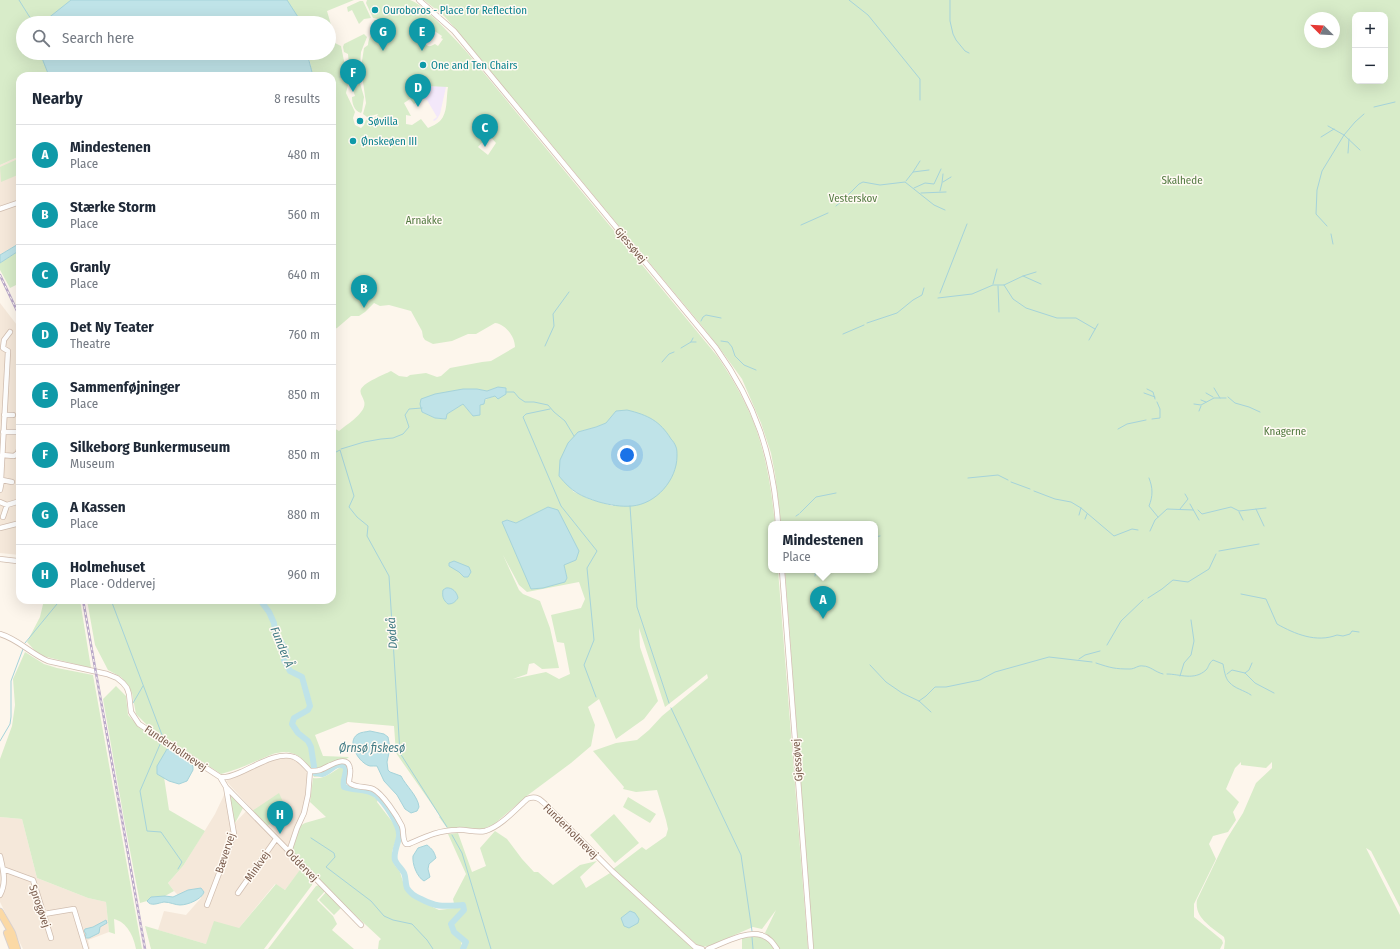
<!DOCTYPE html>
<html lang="en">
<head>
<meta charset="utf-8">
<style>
	body { margin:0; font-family:"Fira Sans Condensed",sans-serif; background:#f2f2f3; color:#1f2937 }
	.controls { position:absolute; right:12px; top:12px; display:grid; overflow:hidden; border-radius:8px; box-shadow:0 4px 16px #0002 }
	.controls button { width:36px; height:36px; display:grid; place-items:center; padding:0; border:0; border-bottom:1px solid #e0e1e3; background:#fff; color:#1f2937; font:20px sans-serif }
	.compass { position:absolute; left:1304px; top:12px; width:36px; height:36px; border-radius:50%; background:#fff; box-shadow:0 4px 16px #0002; rotate:294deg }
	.you { position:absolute; left:627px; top:455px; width:14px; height:14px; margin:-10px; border:3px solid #fff; border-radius:50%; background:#1a73e8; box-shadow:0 0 0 6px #1a73e833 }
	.badge { display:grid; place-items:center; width:26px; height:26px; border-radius:50%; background:#ea580c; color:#fff; font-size:13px; font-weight:700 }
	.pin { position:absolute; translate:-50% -33px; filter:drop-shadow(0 1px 2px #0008) }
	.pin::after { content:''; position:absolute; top:21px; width:14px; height:12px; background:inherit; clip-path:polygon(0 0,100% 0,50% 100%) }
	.popup { position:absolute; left:768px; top:521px; width:110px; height:52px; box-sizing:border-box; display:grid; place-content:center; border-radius:8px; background:#fff; filter:drop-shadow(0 1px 3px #0005); font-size:13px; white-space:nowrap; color:#747a83 }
	.popup b { font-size:15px; color:#1f2937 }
	.popup::after { content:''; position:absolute; left:50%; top:100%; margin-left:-8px; border:8px solid transparent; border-top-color:#fff }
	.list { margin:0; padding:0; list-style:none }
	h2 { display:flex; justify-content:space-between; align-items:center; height:52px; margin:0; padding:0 16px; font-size:17px }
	h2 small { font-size:13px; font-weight:400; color:#747a83 }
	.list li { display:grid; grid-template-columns:26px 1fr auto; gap:12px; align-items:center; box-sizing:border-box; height:60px; padding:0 16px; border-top:1px solid #e0e1e3 }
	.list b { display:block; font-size:15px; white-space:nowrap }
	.list p { margin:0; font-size:13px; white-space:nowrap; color:#747a83 }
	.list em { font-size:13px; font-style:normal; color:#747a83 }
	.icon { flex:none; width:22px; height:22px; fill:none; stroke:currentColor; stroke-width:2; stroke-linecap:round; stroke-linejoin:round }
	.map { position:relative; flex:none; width:1400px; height:949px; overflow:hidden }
	.search { position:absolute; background:#fff; box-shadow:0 4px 16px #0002; left:16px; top:16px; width:320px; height:44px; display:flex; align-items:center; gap:10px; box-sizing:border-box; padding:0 14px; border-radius:22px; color:#747a83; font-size:15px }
	.panel { position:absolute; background:#fff; box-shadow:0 4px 16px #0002; left:16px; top:72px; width:320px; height:532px; border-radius:12px }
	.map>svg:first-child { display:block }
	.residential { fill:#f5e8da }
	.education { fill:#f3e8fa }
	.green { fill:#d8ecc9; fill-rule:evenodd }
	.water { fill:#bfe3e8; stroke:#a5d3da }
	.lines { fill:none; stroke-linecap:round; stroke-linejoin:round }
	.stream { stroke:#a5d3da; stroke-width:1 }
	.river { stroke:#bfe3e8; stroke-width:6 }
	.minor-casing { stroke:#d1beb0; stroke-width:6 }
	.major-casing { stroke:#dad1cd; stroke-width:8 }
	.minor { stroke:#fff; stroke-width:4.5 }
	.major { stroke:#fbd9a5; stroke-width:6 }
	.rail-casing { stroke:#b9a8c9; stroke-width:2.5 }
	.rail { stroke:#fffaf3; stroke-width:1; stroke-dasharray:3; stroke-linecap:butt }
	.culture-dot { fill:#0f9aa8; stroke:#fffaf3; stroke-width:1.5 }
	.labels { text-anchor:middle; stroke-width:3; stroke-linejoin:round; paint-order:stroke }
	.culture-label { font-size:11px; fill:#0d838f; stroke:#fffaf3; text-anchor:start }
	.park-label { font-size:11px; fill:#537a41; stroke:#fffaf3 }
	.street-label { font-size:11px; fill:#7a5c4d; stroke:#fffaf3 }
	.water-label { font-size:12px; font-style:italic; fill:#437c86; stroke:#fffaf3 }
</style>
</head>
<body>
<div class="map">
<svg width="1400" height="949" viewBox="0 0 1400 949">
	<rect width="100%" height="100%" fill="#fdf6ec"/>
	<path class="residential" d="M 20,156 L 20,243 L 0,255 L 0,165 Z
		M 0,303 L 20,329 L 20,555 L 0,553 Z
		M 280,757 L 292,758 L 298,761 L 308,774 L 308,781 L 304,808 L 291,852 L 304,865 L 285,890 L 275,884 L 239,928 L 206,944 L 158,930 L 164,911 L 186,915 L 201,898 L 193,889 L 179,896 L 174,891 L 168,883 L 183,866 L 215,814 L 225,793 L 230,794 L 231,810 L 234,824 L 250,807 L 226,781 L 247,770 Z
		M 0,817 L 22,819 L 37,878 L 88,898 L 106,902 L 109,932 L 88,940 L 90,949 L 23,949 L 0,902 Z"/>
	<path class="education" d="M 440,62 L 446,87 L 440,114 L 437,119 L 434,121 L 433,120 L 437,117 L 427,100 L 424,99 L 421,93 L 423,89 L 430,84 Z"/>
	<path class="green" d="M 0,0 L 85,0 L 50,23 L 23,23 L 23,53 L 42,53 L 49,76 L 20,76 L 20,156 L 0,165 Z
		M 279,0 L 354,0 L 327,11 L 334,35 L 333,40 L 335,43 L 341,46 L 344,61 L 347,65 L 350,77 L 346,93 L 355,112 L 353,118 L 355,125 L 361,128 L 364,125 L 366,120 L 377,116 L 378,114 L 367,117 L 363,114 L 366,103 L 363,82 L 362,61 L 364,48 L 368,45 C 368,36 377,29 374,20 L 378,20 L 388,24 L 379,19 L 373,18 L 366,3 L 367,0 C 373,0 404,0 410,0 C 422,3 455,39 465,50 L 718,357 C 728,372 738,388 746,405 C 764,441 771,484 775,524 L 771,524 L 771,570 L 778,570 L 808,949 L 778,949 L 765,933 L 776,910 L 762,929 L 753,927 L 709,946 L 700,947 L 695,943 L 613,869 L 642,847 L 646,850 L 666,836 L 668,829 L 666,820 L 657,790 L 636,792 L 623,789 L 624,787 L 593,751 L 616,743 L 637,740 L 649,730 L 662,716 L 708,678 L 707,674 L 665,707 L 639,628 L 640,647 L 658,701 L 644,719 L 616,739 L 599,699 L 588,707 L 595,725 L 591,746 L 571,763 L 528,795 L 493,825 L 482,829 L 447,828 L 439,817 L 440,816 L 396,753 L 394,726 L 348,722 L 315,735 L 323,756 L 349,757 L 323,776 L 314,777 C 307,761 296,748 277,753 C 270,754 263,759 256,761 C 245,766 233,771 221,774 L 148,726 L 136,714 L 132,693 L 128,685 L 121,677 L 108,670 L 95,645 L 87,600 L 332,600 L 332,427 L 339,431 C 346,425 368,412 364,401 C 363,397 359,393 361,389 C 365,382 383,375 391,371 L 399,376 L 407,377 L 410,375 L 426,373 L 437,377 L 441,376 L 450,368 L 482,362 L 491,361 L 515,347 C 515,336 505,324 495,323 L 476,334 L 468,334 L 452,341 L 433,344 L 425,340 L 423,337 L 422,331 L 411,311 L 389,305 L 380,306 L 374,303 L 365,312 L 359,316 L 351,316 L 337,328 L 332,330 L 332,76 L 312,75 L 310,62 L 307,53 L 329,53 L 329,23 L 292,23 ZM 430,28 L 442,36 L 441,38 L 443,39 L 438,46 L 435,44 C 431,46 428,48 425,43 L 426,37 L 421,35 L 423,33 L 427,33 ZM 428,86 L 448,87 C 446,98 448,113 440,121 C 437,124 432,126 428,128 L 421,119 L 412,125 L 406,124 L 406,115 L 411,116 L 404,103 L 410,99 L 414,104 L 424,98 L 421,93 L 421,90 ZM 489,135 L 496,143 L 488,155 L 478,147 ZM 498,387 L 495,396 C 481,400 480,404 473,416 L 463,404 L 447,414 L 446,419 L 435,418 L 422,412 L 477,389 L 487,391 ZM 606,423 L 613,506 L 589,499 L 574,492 L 559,476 L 578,432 L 596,427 ZM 507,520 L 516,523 L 564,565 L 567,578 ZM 503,555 L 519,585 L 527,592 L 579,582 L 585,599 L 581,608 L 551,615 L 557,642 L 564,643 L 570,674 L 559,679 L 546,672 L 513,679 L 527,674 L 529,664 L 534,663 L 542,669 L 559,668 L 550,628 L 540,601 L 523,594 L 519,590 Z
		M 424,0 L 1400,0 L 1400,907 L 1371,851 L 1366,848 L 1400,915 L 1400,949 L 1224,949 L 1225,941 L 1224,937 C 1212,927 1194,918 1197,900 L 1226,840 L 1243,813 L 1256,783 L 1272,768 L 1272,762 L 1266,768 L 1241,765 L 1241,762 L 1235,768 L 1226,789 L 1239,802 L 1233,812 L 1236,820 L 1228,832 L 1213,836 L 1209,844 L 1216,859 L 1194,904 L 1194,917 L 1222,940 L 1223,943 L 1220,949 L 813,949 L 785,570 L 875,570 L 875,524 L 781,524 L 775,474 L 771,453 L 761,423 L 742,379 L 718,346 L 702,326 L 453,26 L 444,16 ZM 1355,15 L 1385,15 L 1385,81 L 1355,81 ZM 1310,18 L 1334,18 L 1334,42 L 1310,42 Z
		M 360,1 L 363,1 L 371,18 L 364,19 L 359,24 L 352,10 L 348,12 L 347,7 Z
		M 364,34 L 367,37 L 361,52 L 359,81 L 355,81 L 352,79 L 354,70 L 349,64 L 348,54 L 344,52 L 343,47 L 344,44 Z
		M 352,82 L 360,83 L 364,97 L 362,111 L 361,113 C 354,111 352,103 352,97 L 355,96 L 352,87 L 349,86 Z
		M 20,158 L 20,174 L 1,182 L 0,167 Z
		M 20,250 L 20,283 L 10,288 L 0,270 L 0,263 Z
		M 44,600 L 80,600 L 91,668 L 39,655 L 27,642 L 40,617 Z
		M 25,652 L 44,664 L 57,668 L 93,675 L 142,949 L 136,949 C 134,937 127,922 114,919 L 115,934 L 109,932 L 106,902 L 88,898 L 37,878 L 22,819 L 0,817 L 0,759 L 12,726 L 15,705 L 13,679 Z
		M 116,686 L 126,696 L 128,715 L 140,728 L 170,747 L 157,772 L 164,777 L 169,810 L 205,831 L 183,866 L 168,883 L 174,891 L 165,896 L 151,897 L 147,901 L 140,903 L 124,819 L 103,699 Z
		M 342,767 L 344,768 L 345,773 L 341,782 L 344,789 L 349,791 L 366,791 L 378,800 L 377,802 L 397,828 L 398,833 L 392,852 L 394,864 L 400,872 L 404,885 L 409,893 L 416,899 L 439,910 L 455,908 L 453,899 L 466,874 L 448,834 L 458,833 L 472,872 L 486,866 L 480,848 L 495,831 L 507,839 L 522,859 L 534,872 L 538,872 L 553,885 L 580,865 L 597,861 L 580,877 L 586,888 L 610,873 L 649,909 L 697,949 L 464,949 L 465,947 L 461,942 L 462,946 L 461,949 L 378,949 L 379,941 L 381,939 L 324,886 L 291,852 L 298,827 L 305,823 L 326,817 L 310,802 L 313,778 C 323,780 331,773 339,768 Z
		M 279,793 L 285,806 L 267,827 L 252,811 Z
		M 230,794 L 243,808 L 234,825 L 231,810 Z
		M 628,797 L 656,814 L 650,823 L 623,807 Z
		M 614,814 L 639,843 L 615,863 L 590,835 Z
		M 302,867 L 313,880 L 312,885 L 264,949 L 151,949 L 145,926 L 206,944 L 214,921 L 239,928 L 276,884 L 285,890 Z
		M 319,885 L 325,891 L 317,900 L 333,916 L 337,924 L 332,930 L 354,949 L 268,949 L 316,886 Z
		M 326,892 L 342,907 L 334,915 L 319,900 Z
		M 758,936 L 768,941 L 774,949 L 742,949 L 742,938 Z"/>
	<path class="water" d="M 71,0 L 287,0 L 298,17 L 299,23 L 42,23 Z
		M 40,53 L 307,53 L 313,76 L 49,76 Z
		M 20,243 L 20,250 L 0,263 L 0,255 Z
		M 498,387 L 506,388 L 506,394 L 498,399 L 495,396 L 485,399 L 484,404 L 480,405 L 480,415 L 473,416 L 463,404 L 447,414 L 446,419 L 435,418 L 422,412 L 420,404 L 421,399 L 435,394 L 463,389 L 477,389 L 487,391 Z
		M 627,410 C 648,415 660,421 671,439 C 673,441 675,444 676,447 C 677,449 677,453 677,456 C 677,480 656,504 632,506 C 621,507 610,505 599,502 C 580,496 572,492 559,476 L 560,460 L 568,443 L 578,432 L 596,427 L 606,423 L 616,411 Z
		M 548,507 L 558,510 L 579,551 L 576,560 L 564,565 L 567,578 L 565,582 L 543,588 L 531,589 L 502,522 L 507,520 L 516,523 Z
		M 454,561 L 469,567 L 471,572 L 468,577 L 464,577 L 459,572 L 449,566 L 449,563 Z
		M 446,588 C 452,587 457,592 458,598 C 455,602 453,604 448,604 C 443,600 442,596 443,590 Z
		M 370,731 L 384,734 L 388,737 L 390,748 L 387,762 L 388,770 L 390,772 L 401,776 C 406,786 418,796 419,807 L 417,811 L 411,813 L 405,809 L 397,795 L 384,781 L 377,766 C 375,766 372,766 370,766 C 360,764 345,742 358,734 C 361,732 366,732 370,731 Z
		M 167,749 L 173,750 L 191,763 L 193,766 L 193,770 L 187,781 L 179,784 L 169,781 L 157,774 L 157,766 Z
		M 427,845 C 432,849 434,851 436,858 L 429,864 L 428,869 L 430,877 L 424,881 C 417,877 412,864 413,856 L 418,848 Z
		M 201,888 L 204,892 C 202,899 188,905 180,905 C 175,905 170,902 164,902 C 158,903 151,907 147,901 L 151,897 L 165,896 L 173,897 L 188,890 Z
		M 630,911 L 635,913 L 639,919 L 638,923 L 629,928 L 624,926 L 621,918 Z
		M 106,920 L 107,923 L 100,927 L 99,933 L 89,938 L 85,938 L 86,934 L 84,931 L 85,929 L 93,927 Z"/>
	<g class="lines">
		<path class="stream" d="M 19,0 L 29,16 L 35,23
			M 849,0 L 868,15 L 920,79 L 920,100
			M 950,0 L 950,21 L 953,34 L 956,40 L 965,51 L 969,53
			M 340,77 L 342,77
			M 1374,107 L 1395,102
			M 1328,126 L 1344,135 L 1360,150
			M 1321,137 L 1334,129
			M 1348,153 L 1349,139
			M 913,172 L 920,161
			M 906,181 L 913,172 L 929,170
			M 943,182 L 951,177
			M 914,188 L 925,183 L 934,184 L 941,169
			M 940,191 L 942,183 L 943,174
			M 921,193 L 946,192
			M 836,206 L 843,200 L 859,184 L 863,182 L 880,185 L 905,182 L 934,205 L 945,210
			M 801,225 L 828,213
			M 1327,226 L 1316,214 L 1317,190 L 1322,171 L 1344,135 L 1355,122 L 1364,114
			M 1331,234 L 1333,244
			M 1023,276 L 1041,284
			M 993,284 L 997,269
			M 1004,285 L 1013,299 L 1026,308 L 1057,318 L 1076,318 L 1095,329
			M 998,286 L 999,312
			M 940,293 L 967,224
			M 938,298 L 972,294 L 993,285 L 1004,285 L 1023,276 L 1036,272
			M 701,321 L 703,317 L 706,315 L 721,318
			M 867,323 L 897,313 L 913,300 L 922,295 L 924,288
			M 843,334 L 864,325
			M 1089,340 L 1098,324
			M 721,341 L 728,342 L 732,347 L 735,356 L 744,365 L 756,370
			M 691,342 L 696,342
			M 545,346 L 554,326 L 553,314 L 569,292
			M 681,348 L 691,342 L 693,338
			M 662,362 L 669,354 L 674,352
			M 1214,388 L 1220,398
			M 1147,389 L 1153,392 L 1155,399
			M 506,392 L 514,392 L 519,398 L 525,402 L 534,402 L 548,405 L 554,412 L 565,421 L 574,436
			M 1144,393 L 1155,397
			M 1206,393 L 1213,397
			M 1228,397 L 1235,403 L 1249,407 L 1260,412
			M 1201,400 L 1206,402
			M 1194,404 L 1201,405 L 1214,398 L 1226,398
			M 550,409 L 526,414 L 523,417 L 561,506 L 597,551 L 587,568 L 594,640 L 584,665 L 596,697
			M 1199,411 L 1201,406
			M 1152,419 L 1160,418 L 1160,409 L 1157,402
			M 1118,429 L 1127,424 L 1146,420
			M 341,449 L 364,442 L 381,439 L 393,438 L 403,434 L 409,427 L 405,415 L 409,409 L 422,408
			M 332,454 L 340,450 L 354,496 L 349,507 L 357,517 L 368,526 L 367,536 L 389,576 L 400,753 L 447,827
			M 968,478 L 998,475 L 1008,480
			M 1149,478 C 1153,488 1153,496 1149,506 L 1158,517
			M 1011,482 L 1030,489
			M 1034,491 L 1055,499 L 1071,502 L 1081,508 L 1114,536 L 1132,529 L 1138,530
			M 1190,504 L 1199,520
			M 630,506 L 637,607 L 669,703
			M 1180,509 L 1188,499 L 1185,494
			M 1256,509 L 1264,526
			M 1198,510 L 1202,514 L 1231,507 L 1239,511 L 1266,508
			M 1239,512 L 1243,520
			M 800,513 L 816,497 L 836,493
			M 1079,515 L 1081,508
			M 796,516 L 799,514
			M 1085,519 L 1087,514
			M 1150,531 L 1155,520 L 1167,509 L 1193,510
			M 875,537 L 880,536
			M 1219,551 L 1259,544
			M 815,576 L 816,570
			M 1241,594 L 1266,599 L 1277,624 C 1295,634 1316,643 1337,635 L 1343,636 L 1350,634 L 1352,631 L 1359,632
			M 1148,598 L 1162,589 L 1173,580 L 1188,582 L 1209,569 L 1216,554
			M 111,600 L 162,735
			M 25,643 L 57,604 L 58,600
			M 1107,645 L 1121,621 L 1143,600
			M 1079,659 L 1085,655 L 1100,651
			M 1096,663 C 1111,668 1115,669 1130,669 C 1135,669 1138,665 1143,666 C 1150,666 1155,672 1163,674
			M 870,665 L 886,682 L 902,693 L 919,701 L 931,712
			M 1245,673 L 1249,670 L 1252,663
			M 1167,674 C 1180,674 1194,681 1206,670 C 1209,667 1208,664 1213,660 L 1223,664 C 1224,669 1225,678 1229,682 C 1235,689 1244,690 1251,695
			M 1227,674 L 1232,670 L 1245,673 L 1255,683 L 1274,693
			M 1180,676 L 1184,663 L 1191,655 L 1194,641 L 1191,620
			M 919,701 L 926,696 L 935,687 L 946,687 L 980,680 L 995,672 L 1049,657 L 1092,662
			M 133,703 L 143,686
			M 671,708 L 741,855 L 752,931
			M 0,741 L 10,724 L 11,717 L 11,681 L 23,649
			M 161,742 L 140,791 L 147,831 L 161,832 L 182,862 L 178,869
			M 452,835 L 462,853 L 491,949
			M 311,838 L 334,853 L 335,857 L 326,867 L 371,901 L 384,916 L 393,920 L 412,924 L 427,940 L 433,949
			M 752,937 L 753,949"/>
		<path class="river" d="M 260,600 L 269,612 L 274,623 L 275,631 L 286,651 L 284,660 L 290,671 L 302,677 L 310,706 L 308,710 L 294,718 L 292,724 L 298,733 L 308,741 L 311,747 L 315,773 C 317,773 319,774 322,774 C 331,772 335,760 346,767 C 347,774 342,780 344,787 C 354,791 366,788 376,795 C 384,802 401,826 399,837 C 398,844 393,853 395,860 C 397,865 402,869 404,873 C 406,877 405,883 407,888 C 410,893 416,897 421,899 C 438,908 445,906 463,905 L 464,910 L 451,924 L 454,932 L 466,942 L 463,949"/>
		<defs>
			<path id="minor" d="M 419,0 L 454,31 L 716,348 C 756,404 773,455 778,524
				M 0,209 L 20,202
				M 4,415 L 13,415
				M 3,432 L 17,432
				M 2,455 L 14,456 L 18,453 L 19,449 L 20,449
				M 1,480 L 8,351 L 3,348 L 4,340 L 10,332
				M 2,480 L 12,482
				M 0,490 L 2,480 L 0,480
				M 0,502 L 7,505 L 20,501
				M 3,517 L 7,505
				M 0,528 L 20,523
				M 0,559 L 17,561
				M 782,570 L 811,949
				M 0,634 C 18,639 31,654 48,661 L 107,674 L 117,678 L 123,683 L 127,688 L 129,694 L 131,712 L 139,724 L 220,777 C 228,778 234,775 241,772 C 255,766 279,751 294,757 C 300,759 305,766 310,771 C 313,771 317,771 320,770 C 327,768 348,752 350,769 C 351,773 349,778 349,782 L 351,784 C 358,788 366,786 373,789 C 383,794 397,816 402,826 C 404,832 402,840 406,844 L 409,844 C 425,837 439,830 457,830 C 466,829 476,833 485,831 C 500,827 516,809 527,799 C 537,795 541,800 548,807 L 613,872 L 695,947 L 702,949
				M 226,787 L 361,925
				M 289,852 L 297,828 L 304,813 L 308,795 L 310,771
				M 0,856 C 3,869 7,882 0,895
				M 3,869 L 33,880 L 51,938
				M 238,893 L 276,839
				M 207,905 L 234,834 L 226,787 L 220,777
				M 44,914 L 74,909 L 86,949
				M 708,949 C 721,944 747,930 761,935 C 769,937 773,943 777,949"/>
			<path id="major" d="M 0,912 L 12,933 L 17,949
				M 7,933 L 13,949"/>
		</defs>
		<use href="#minor" class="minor-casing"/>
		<use href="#major" class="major-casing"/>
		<use href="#minor" class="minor"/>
		<use href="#major" class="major"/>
		<defs>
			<path id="rail" d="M 0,275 L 20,317
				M 83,600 L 145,949"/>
		</defs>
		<use href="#rail" class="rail-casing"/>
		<use href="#rail" class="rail"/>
	</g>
	<g class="culture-dot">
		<circle cx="375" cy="10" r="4"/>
		<circle cx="423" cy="65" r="4"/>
		<circle cx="360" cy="121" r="4"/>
		<circle cx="353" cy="141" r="4"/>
	</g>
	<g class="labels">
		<g class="culture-label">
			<text x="383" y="14">Ouroboros - Place for Reflection</text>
			<text x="431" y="69">One and Ten Chairs</text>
			<text x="368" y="125">Søvilla</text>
			<text x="361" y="145">Ønskeøen III</text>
		</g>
		<g class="park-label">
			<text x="1182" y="184">Skalhede</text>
			<text x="853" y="202">Vesterskov</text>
			<text x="424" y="224">Arnakke</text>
			<text x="1285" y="435">Knagerne</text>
		</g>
		<g class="street-label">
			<text transform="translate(631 245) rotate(50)" y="4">Gjessøvej</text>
			<text transform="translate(176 748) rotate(34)" y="4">Funderholmevej</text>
			<text transform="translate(797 760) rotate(-94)" y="4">Gjessøvej</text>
			<text transform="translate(571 831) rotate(45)" y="4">Funderholmevej</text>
			<text transform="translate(225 853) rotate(-72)" y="4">Bævervej</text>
			<text transform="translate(302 865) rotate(45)" y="4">Oddervej</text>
			<text transform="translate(257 866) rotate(-55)" y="4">Minkvej</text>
			<text transform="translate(40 906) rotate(71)" y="4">Sprogøvej</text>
		</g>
		<g class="water-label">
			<text transform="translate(392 633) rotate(-94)" y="4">Dødeå</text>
			<text transform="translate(282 647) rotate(68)" y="4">Funder Å</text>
			<text x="372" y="752">Ørnsø fiskesø</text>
		</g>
	</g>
</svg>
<div class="controls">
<button>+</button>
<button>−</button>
</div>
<svg class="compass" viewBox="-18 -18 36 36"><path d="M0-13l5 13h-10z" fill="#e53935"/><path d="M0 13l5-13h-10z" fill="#747a83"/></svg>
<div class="you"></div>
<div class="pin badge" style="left:823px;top:619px;background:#0f9aa8">A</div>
<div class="popup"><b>Mindestenen</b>Place</div>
<div class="pin badge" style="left:364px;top:308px;background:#0f9aa8">B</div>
<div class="pin badge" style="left:485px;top:147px;background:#0f9aa8">C</div>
<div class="pin badge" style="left:418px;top:107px;background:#0f9aa8">D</div>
<div class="pin badge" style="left:422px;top:51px;background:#0f9aa8">E</div>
<div class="pin badge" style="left:353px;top:92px;background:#0f9aa8">F</div>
<div class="pin badge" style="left:383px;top:51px;background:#0f9aa8">G</div>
<div class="pin badge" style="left:280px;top:834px;background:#0f9aa8">H</div>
<div class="search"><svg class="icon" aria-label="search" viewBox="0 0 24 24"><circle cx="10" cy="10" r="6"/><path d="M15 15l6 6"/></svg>Search here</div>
<section class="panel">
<h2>Nearby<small>8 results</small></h2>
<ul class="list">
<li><span class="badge" style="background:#0f9aa8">A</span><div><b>Mindestenen</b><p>Place</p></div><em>480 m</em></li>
<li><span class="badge" style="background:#0f9aa8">B</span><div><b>Stærke Storm</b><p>Place</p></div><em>560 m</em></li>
<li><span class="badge" style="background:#0f9aa8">C</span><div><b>Granly</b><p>Place</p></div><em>640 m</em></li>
<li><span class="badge" style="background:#0f9aa8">D</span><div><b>Det Ny Teater</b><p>Theatre</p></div><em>760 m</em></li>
<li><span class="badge" style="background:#0f9aa8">E</span><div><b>Sammenføjninger</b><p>Place</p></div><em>850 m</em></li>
<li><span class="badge" style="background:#0f9aa8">F</span><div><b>Silkeborg Bunkermuseum</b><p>Museum</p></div><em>850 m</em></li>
<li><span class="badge" style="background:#0f9aa8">G</span><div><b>A Kassen</b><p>Place</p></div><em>880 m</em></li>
<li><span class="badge" style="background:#0f9aa8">H</span><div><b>Holmehuset</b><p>Place · Oddervej</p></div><em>960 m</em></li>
</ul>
</section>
</div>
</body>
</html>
